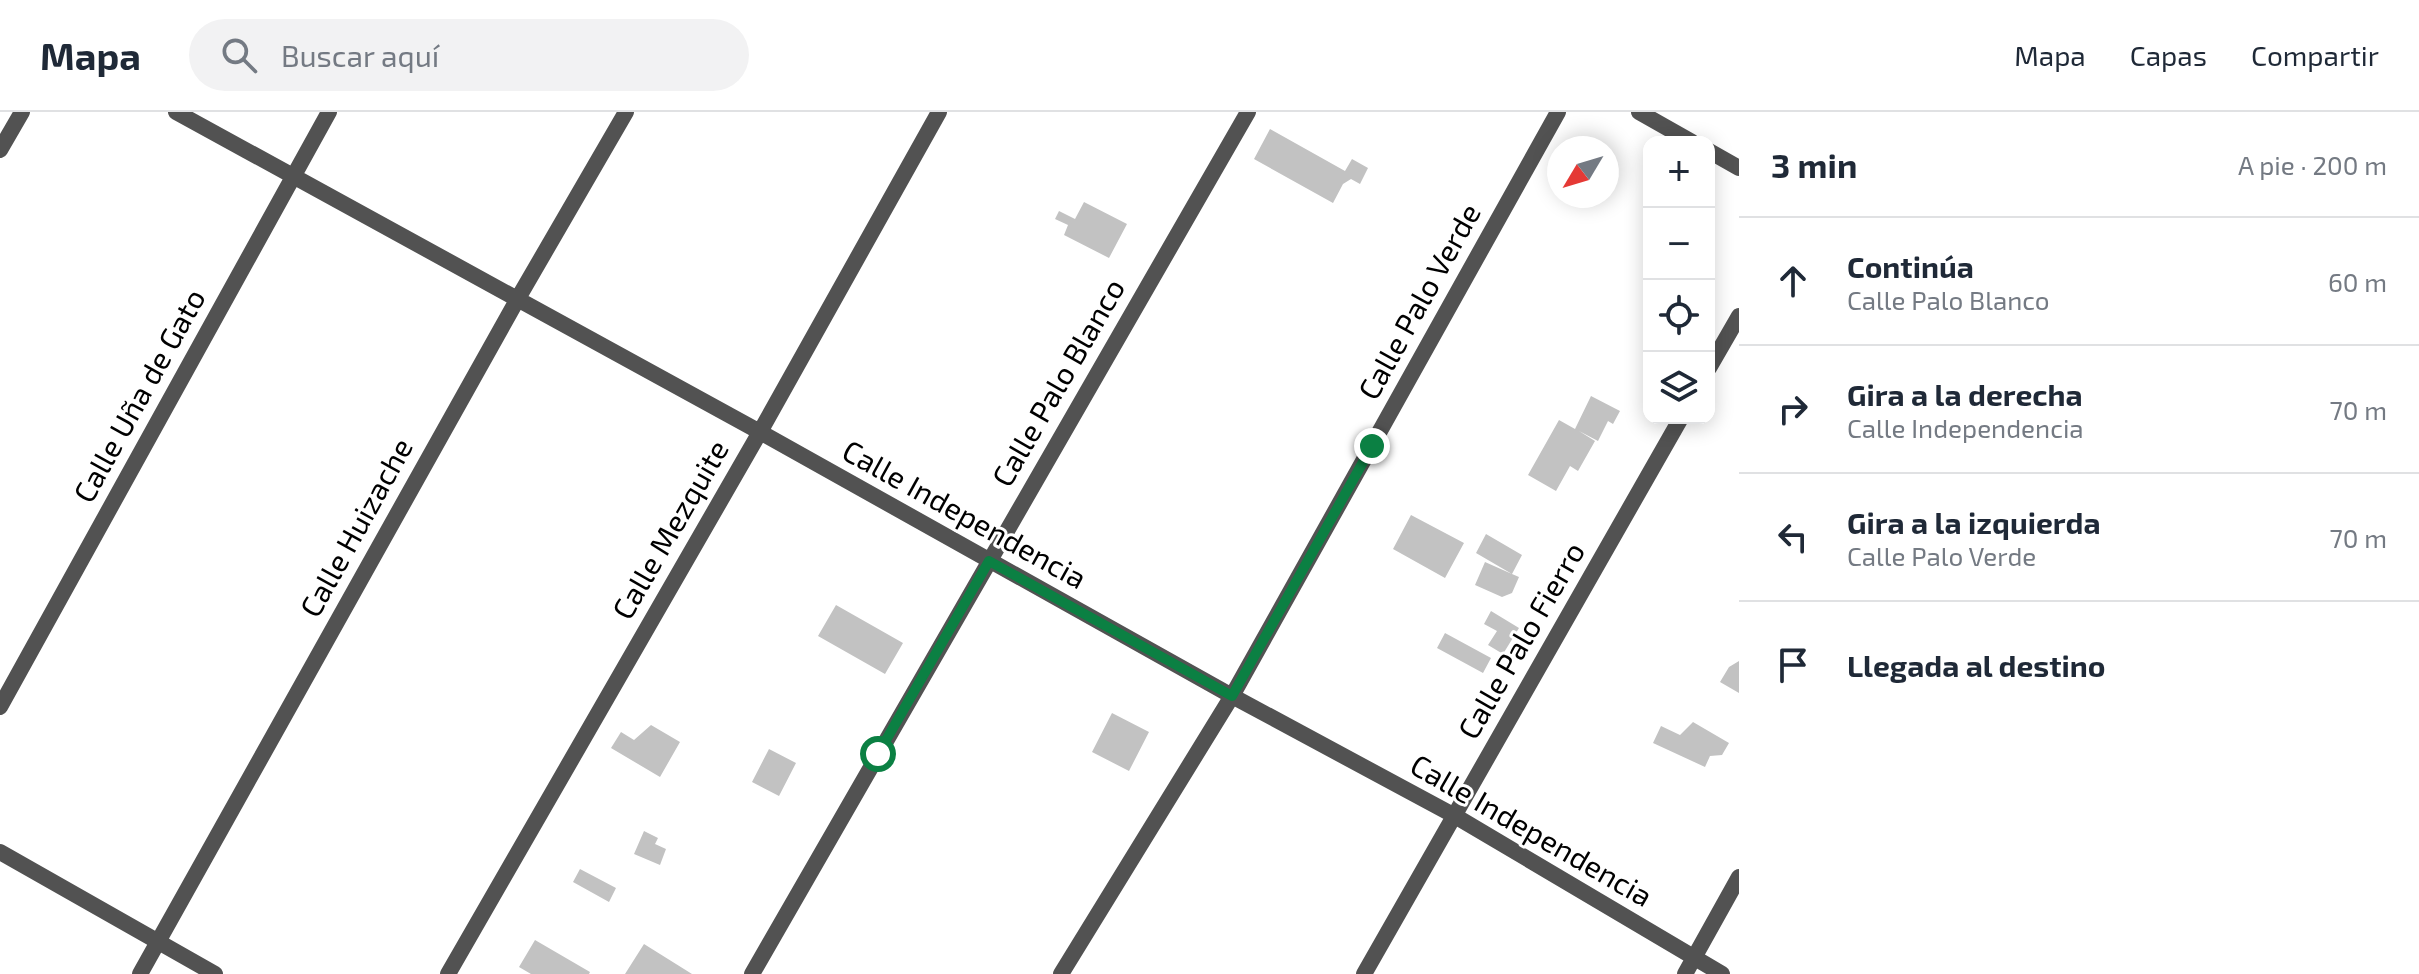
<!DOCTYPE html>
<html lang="es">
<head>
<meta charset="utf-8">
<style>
	body { margin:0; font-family:"Exo 2",sans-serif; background:#f2f2f3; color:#1f2937 }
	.controls { position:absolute; right:24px; top:24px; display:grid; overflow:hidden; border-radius:16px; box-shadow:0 4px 20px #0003 }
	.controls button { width:72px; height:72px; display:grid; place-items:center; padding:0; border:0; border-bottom:2px solid #e0e1e3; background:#fff; color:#1f2937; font:40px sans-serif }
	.compass { position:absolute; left:1547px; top:24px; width:72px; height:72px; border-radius:50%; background:#fff; box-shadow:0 4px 20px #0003; rotate:232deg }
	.stop { position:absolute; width:24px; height:24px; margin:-18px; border:6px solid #0b8043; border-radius:50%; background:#fff }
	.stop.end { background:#0b8043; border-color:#fff; box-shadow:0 2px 8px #0008 }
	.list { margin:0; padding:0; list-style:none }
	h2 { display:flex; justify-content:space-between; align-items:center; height:104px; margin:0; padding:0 32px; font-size:34px }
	h2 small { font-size:26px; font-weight:400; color:#747a83 }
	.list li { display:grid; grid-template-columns:52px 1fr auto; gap:24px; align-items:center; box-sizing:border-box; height:128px; padding:0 32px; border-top:2px solid #e0e1e3 }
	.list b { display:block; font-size:30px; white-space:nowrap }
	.list p { margin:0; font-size:26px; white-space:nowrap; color:#747a83 }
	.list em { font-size:26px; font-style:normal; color:#747a83 }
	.icon { flex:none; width:44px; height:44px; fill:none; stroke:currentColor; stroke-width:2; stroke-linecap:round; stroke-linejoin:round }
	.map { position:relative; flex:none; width:1739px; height:862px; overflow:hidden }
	header { display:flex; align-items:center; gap:48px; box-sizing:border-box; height:112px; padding:0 40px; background:#fff; border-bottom:2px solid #e0e1e3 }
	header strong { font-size:38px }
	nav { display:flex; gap:44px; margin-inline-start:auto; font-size:28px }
	.search { width:560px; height:72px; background:#f2f2f3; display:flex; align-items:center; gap:20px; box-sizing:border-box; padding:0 28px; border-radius:44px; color:#747a83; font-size:30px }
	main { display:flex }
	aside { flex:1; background:#fff }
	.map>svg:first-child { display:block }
	.building { fill:#c2c2c2 }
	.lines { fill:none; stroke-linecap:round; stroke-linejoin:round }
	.minor { stroke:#525252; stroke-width:16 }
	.route { stroke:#0b8043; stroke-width:10 }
	.labels { text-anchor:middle; stroke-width:6; stroke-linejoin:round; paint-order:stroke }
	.street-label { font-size:30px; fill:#000; stroke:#fff }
</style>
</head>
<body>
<header>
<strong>Mapa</strong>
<div class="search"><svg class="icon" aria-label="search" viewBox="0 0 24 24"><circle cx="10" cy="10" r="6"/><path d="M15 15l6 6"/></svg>Buscar aquí</div>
<nav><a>Mapa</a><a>Capas</a><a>Compartir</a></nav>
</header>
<main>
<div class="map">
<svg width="1739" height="862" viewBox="0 0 1739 862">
	<rect width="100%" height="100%" fill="#fff"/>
	<path class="building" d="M 1270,17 L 1345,59 L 1352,47 L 1368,56 L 1360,72 L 1351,67 L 1343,72 L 1333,91 L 1254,47 Z
		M 1084,90 L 1127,112 L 1109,146 L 1064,123 L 1068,113 L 1055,107 L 1059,99 L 1075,107 Z
		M 1591,284 L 1620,299 L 1613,312 L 1608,309 L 1598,329 L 1579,319 L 1595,329 L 1578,359 L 1570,354 L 1556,379 L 1528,363 L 1559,308 L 1575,317 Z
		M 1411,403 L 1464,431 L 1445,466 L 1393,437 Z
		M 1486,422 L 1522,443 L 1512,462 L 1519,465 L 1512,481 L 1502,485 L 1475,473 L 1485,450 L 1512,462 L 1476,441 Z
		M 836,493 L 903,531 L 885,562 L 818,524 Z
		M 1491,499 L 1519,516 L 1503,542 L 1488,533 L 1497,519 L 1484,512 Z
		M 1445,521 L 1491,546 L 1483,561 L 1437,536 Z
		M 1739,549 L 1739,581 L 1720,570 L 1729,555 Z
		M 1112,601 L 1149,620 L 1129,659 L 1092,640 Z
		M 1693,610 L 1729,631 L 1722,643 L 1710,644 L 1705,655 L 1653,631 L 1661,614 L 1680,623 Z
		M 651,613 L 680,630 L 660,665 L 611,636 L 621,620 L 634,628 Z
		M 769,637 L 796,651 L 779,684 L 752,670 Z
		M 644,719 L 658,726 L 655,732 L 666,737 L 660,753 L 634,742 Z
		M 580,757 L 616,776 L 609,790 L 573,770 Z
		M 535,828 L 590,860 L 589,862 L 531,862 L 519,855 Z
		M 644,832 L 692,862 L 625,862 Z"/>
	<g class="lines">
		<path class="minor" d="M 176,0 L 760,320 L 1232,584 L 1455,704 L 1722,862
			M 1639,0 L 1692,30
			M 0,38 L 22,0
			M 1709,39 L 1739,56
			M 1709,256 L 1739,204
			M 0,595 L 329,0
			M 0,740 L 215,862
			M 140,862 L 517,188 L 626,0
			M 448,862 L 760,320 L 939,0
			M 752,862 L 1248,0
			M 1061,862 L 1232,584 L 1558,0
			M 1364,862 L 1681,306
			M 1685,862 L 1739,765"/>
	</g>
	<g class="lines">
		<path class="route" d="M 878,642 L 989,449 L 1232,584 L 1372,334"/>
	</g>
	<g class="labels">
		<g class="street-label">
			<text transform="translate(1420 190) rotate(-61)" y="10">Calle Palo Verde</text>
			<text transform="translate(1059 271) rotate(-60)" y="10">Calle Palo Blanco</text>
			<text transform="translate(140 284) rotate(-61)" y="10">Calle Uña de Gato</text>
			<text transform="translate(964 403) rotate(29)" y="10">Calle Independencia</text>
			<text transform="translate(357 416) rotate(-61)" y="10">Calle Huizache</text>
			<text transform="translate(671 418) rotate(-60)" y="10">Calle Mezquite</text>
			<text transform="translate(1522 529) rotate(-60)" y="10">Calle Palo Fierro</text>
			<text transform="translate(1531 719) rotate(30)" y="10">Calle Independencia</text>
		</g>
	</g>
</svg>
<div class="controls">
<button>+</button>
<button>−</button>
<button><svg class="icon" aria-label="locate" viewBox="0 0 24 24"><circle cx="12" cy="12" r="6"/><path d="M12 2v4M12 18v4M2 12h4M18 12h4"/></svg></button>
<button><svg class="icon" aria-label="layers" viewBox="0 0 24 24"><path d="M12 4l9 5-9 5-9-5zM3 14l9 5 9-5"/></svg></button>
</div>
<svg class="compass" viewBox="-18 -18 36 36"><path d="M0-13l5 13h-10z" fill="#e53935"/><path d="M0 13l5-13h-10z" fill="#747a83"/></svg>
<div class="stop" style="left:878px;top:642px"></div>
<div class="stop end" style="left:1372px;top:334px"></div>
</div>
<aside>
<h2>3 min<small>A pie · 200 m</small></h2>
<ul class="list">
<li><svg class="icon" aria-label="ahead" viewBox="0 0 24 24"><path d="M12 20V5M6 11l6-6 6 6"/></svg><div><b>Continúa</b><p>Calle Palo Blanco</p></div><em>60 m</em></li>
<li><svg class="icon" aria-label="right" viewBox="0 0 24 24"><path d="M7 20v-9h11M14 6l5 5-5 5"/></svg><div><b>Gira a la derecha</b><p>Calle Independencia</p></div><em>70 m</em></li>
<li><svg class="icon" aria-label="left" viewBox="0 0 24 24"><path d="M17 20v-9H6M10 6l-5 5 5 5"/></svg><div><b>Gira a la izquierda</b><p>Calle Palo Verde</p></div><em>70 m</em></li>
<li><svg class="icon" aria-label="arrive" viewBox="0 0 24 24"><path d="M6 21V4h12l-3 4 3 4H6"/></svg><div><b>Llegada al destino</b></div></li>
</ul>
</aside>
</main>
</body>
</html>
